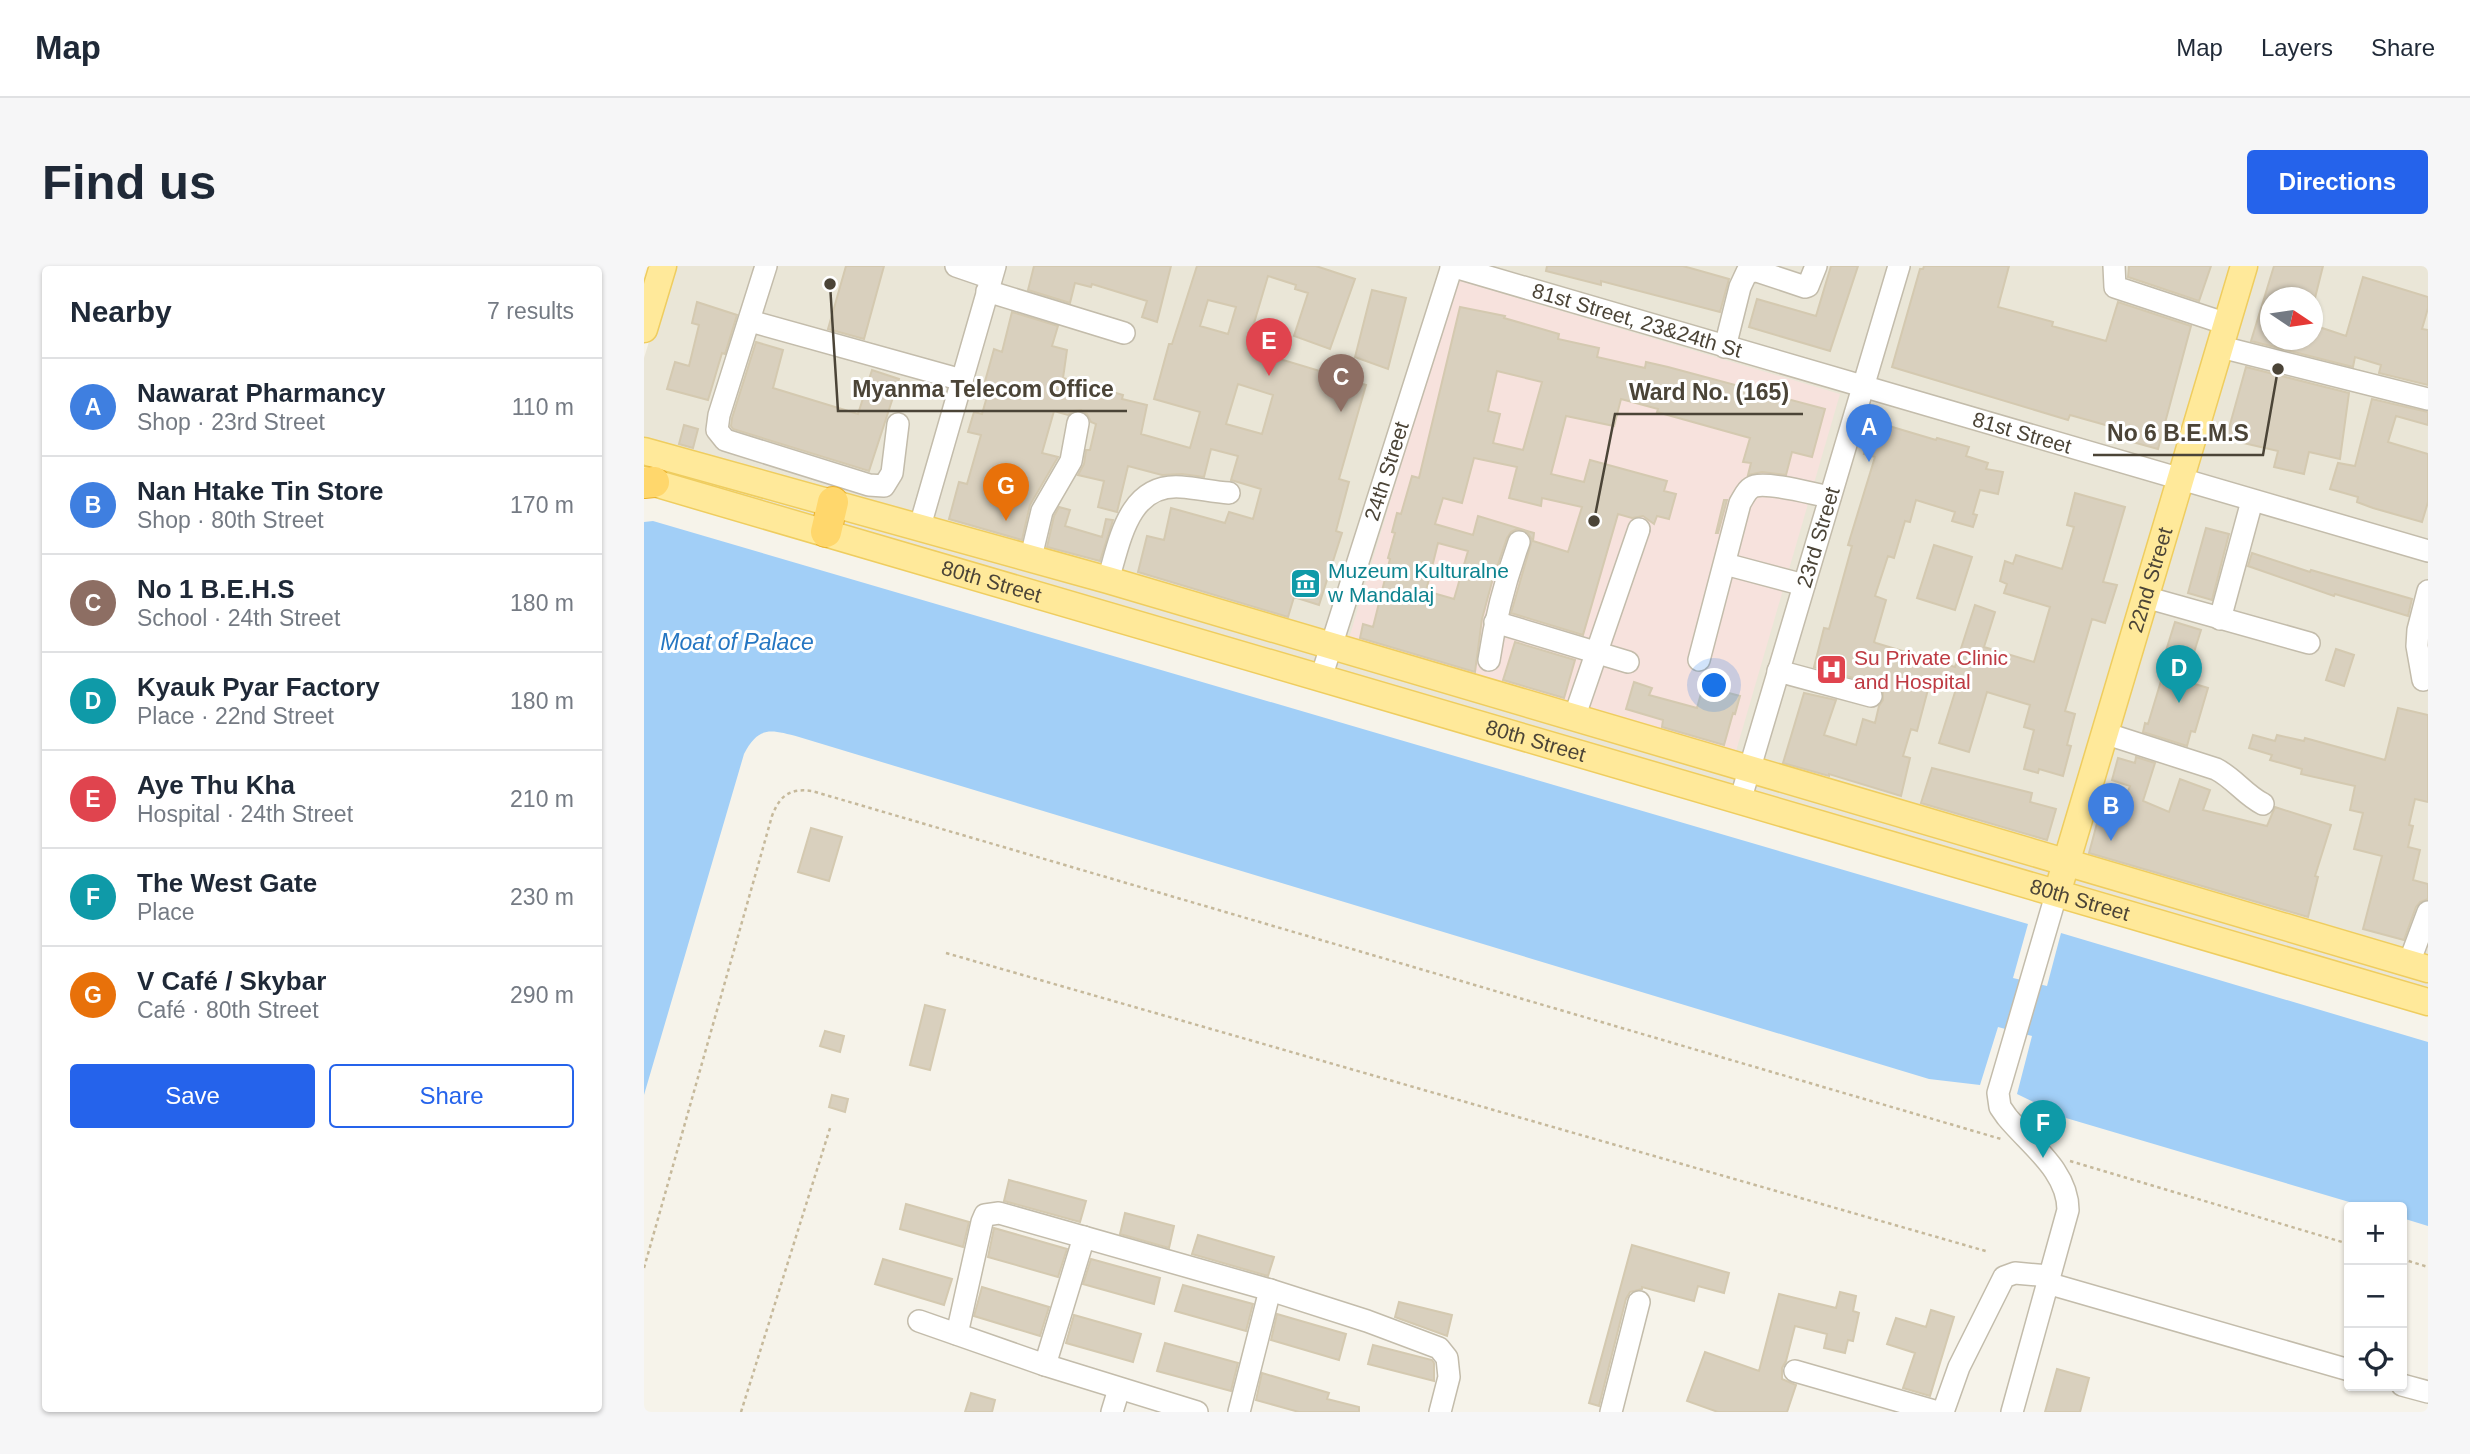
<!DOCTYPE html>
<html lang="en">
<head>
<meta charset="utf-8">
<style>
	body { margin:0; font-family:Helvetica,sans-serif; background:#f6f6f7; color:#1f2937 }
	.controls { position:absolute; right:21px; bottom:21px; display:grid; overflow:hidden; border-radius:7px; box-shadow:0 2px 5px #0004 }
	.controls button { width:63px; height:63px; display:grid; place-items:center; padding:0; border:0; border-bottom:2px solid #e0e1e3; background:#fff; color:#1f2937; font:35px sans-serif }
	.compass { position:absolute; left:1616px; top:21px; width:63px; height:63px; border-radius:50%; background:#fff; box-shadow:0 2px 5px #0004; rotate:103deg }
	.you { position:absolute; left:1071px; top:420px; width:24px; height:24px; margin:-18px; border:5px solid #fff; border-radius:50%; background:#1a73e8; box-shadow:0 0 0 10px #1a73e833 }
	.badge { display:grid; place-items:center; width:46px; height:46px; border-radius:50%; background:#2563eb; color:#fff; font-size:23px; font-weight:700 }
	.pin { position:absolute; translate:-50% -58px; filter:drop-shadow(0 2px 4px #0008) }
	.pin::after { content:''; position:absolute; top:37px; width:24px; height:21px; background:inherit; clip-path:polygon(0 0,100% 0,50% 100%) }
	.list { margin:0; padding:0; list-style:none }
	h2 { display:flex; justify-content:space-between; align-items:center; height:91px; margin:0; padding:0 28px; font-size:30px }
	h2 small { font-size:23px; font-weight:400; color:#747a83 }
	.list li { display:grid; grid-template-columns:46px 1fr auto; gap:21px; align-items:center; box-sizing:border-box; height:98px; padding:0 28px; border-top:2px solid #e0e1e3 }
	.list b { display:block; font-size:26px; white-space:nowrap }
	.list p { margin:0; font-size:23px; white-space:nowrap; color:#747a83 }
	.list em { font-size:23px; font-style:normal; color:#747a83 }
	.actions { display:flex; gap:14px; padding:21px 28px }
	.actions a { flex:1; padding:16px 0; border:2px solid #2563eb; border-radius:7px; text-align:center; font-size:24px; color:#2563eb }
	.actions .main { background:#2563eb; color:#fff }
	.icon { flex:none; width:38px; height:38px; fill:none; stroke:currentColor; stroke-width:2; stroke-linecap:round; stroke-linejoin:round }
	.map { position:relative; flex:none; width:1784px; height:1146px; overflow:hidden; border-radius:7px }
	header { display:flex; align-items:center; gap:42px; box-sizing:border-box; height:98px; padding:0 35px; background:#fff; border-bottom:2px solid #e0e1e3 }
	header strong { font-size:33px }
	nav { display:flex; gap:38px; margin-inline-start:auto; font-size:24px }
	.intro { display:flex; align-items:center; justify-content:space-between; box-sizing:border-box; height:168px; padding:0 42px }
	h1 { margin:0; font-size:49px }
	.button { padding:18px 32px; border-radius:7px; background:#2563eb; color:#fff; font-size:24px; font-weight:700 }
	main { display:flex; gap:42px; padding:0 42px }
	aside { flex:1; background:#fff; border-radius:7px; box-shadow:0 2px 5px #0004 }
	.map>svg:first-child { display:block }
	.residential { fill:#eae6d7; fill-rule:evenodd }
	.medical { fill:#f7e2dd }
	.water { fill:#a2cff7 }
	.building { fill:#d9d0be; stroke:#d4c9b0; stroke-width:2; fill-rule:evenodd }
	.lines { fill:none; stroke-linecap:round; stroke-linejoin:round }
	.minor-casing { stroke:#c3bcab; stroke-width:24 }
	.major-casing { stroke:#efcd5f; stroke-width:29 }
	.highway-casing { stroke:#ebb22e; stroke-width:32 }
	.path { stroke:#c6b99b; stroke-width:2.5; stroke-dasharray:3.5 3.5; stroke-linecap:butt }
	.minor { stroke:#fff; stroke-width:21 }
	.major { stroke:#ffe99a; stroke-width:26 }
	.highway { stroke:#ffd76c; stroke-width:30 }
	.labels { text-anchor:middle; stroke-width:6; stroke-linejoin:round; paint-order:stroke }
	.street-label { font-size:21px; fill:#4b4437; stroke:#fff }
	.culture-label { font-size:21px; fill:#0d838f; stroke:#fff; text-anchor:start }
	.health-label { font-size:21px; fill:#be3a42; stroke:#fff; text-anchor:start }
	.water-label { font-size:23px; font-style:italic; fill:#2576c2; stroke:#fff }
	.leader { fill:none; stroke:#4b4437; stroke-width:2.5 }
	.callout-dot { fill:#4b4437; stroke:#fff; stroke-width:2.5 }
	.callout-label { font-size:23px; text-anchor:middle; font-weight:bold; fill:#4b4437; stroke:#fff; stroke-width:6; stroke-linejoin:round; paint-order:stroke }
</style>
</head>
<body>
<header>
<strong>Map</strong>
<nav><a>Map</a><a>Layers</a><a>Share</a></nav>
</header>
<div class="intro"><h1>Find us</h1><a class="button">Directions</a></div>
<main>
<aside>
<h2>Nearby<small>7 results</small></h2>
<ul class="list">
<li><span class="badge" style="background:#3f7fe0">A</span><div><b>Nawarat Pharmancy</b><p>Shop · 23rd Street</p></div><em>110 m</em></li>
<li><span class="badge" style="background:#3f7fe0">B</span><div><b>Nan Htake Tin Store</b><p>Shop · 80th Street</p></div><em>170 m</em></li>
<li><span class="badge" style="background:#8d6e63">C</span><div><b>No 1 B.E.H.S</b><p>School · 24th Street</p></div><em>180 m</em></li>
<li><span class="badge" style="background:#0f9aa8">D</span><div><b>Kyauk Pyar Factory</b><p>Place · 22nd Street</p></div><em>180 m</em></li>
<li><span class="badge" style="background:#e0444e">E</span><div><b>Aye Thu Kha</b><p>Hospital · 24th Street</p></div><em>210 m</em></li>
<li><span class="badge" style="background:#0f9aa8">F</span><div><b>The West Gate</b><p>Place</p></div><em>230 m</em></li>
<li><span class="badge" style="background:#e8710a">G</span><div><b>V Café / Skybar</b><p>Café · 80th Street</p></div><em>290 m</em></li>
</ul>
<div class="actions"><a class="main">Save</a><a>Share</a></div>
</aside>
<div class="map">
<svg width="1784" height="1146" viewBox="0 0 1784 1146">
	<rect width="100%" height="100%" fill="#f6f3ea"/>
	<path class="residential" d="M 28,0 L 1784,0 L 1784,736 L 0,211 L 0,92 ZM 1626,32 L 1668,32 L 1668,74 L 1626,74 Z"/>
	<path class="medical" d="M 813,14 L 1196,128 L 1090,492 L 702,382 Z"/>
	<path class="water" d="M 9,255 L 1384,658 L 1369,712 L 1403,720 L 1417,667 L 1784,776 L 1784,960 L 1758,952 L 1758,941 L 1722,941 L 1422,852 L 1373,828 L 1388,770 L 1354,761 L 1336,819 L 1285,813 L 155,471 C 127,464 115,459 100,488 L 0,829 L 0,256 Z"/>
	<path class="building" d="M 202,0 L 240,0 L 220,73 L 184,63 Z
		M 390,0 L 527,0 L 513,56 L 498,51 L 503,35 L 448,18 L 447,21 L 431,17 L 426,37 L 384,24 Z
		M 553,0 L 672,0 L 711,13 L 686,83 L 650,70 L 664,27 L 651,23 L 652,19 L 624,10 L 605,74 L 603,83 L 722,119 L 695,213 L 705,216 L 692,265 L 698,267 L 675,339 L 650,331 L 644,351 L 494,306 L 503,270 L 520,274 L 527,242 L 581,257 L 585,246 L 609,253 L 617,223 L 587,214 L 594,190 L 567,183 L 560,211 L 538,208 L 518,209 L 484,200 L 473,246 L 454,241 L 460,215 L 434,209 L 440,198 L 442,184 L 446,184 L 452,158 L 447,156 L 443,148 L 437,144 L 429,145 L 424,149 L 410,145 L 398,187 L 414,191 L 386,239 L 378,274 L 305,253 L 315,216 L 323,218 L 337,169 L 324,166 L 330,146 L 338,148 L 346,120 L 340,119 L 350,83 L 358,86 L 368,46 L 414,60 L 408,80 L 423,84 L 419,112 L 479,129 L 478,133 L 503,139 L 497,168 L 546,182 L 556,146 L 510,133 L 525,78 L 528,78 ZM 564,34 L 592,41 L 584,68 L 556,60 ZM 594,118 L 629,129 L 618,168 L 582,158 Z
		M 903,0 L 1039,0 L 1085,13 L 1076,46 L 957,15 L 957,19 L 902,5 Z
		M 1187,0 L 1214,0 L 1186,85 L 1105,61 L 1113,33 L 1172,50 Z
		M 1280,0 L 1365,0 L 1354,41 L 1409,56 L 1408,60 L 1462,75 L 1474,36 L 1547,60 L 1514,183 L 1481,174 L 1481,171 L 1464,166 L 1465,160 L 1426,149 L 1424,154 L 1248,101 L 1276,3 L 1279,3 Z
		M 1485,0 L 1567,0 L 1555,35 L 1484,11 Z
		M 1630,0 L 1679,0 L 1671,32 L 1627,32 L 1627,74 L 1669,74 L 1669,59 L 1702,70 L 1719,11 L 1784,31 L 1784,42 L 1778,63 L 1784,64 L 1784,119 L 1735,107 L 1737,99 L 1711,91 L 1709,101 L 1607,75 Z
		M 728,24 L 762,32 L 744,103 L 711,91 Z
		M 53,36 L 93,49 L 81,88 L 78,87 L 64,134 L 23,123 L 31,96 L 45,100 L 55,59 L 48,57 Z
		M 816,41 L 861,50 L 860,52 L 915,68 L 914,73 L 955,82 L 953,91 L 1001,102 L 1002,96 L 1024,101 L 1181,143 L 1168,191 L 1148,186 L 1142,209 L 1118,206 L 1104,209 L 1107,197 L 1099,196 L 1106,172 L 1013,146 L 1014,143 L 977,133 L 970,160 L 922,150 L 907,208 L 940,216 L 946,194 L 1023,215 L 1020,225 L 1032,228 L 1025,253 L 1013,250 L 1010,258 L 999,250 L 988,252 L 974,248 L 939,369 L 867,347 L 888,274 L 884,267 L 873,263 L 867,266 L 863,272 L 848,316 L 838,353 L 831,406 L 716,372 L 719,358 L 729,361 L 746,293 L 744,292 L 751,267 L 748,266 L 753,247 L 757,248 L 768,210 L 775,212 ZM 853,105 L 898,116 L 879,184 L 849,177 L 856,148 L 844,145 ZM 830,192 L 873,201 L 865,232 L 897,240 L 898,232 L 938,241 L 924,286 L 889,275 L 890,267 L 834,250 L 829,269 L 791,258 L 799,232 L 818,237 ZM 794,277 L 824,285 L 810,333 L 782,325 Z
		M 112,76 L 139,84 L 129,122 L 214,148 L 228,104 L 255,113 L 225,205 L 89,163 L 87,160 L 88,152 Z
		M 1602,101 L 1705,127 L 1696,193 L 1665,186 L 1660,208 L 1630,201 L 1634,185 L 1582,173 Z
		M 1728,133 L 1784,146 L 1784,159 L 1752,150 L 1744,176 L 1784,188 L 1784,236 L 1778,256 L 1729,242 L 1713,236 L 1714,231 L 1686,223 L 1694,197 L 1711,200 Z
		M 40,159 L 54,163 L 49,182 L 35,178 Z
		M 1245,160 L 1292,174 L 1293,172 L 1325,181 L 1322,190 L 1344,197 L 1342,203 L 1359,206 L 1354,228 L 1336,224 L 1329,248 L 1333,249 L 1329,261 L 1308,255 L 1311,246 L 1272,234 L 1266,256 L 1261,255 L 1250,292 L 1244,290 L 1231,330 L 1242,334 L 1230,376 L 1232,377 L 1311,401 L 1331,339 L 1351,346 L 1340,381 L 1390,396 L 1406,341 L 1360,327 L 1363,318 L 1356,315 L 1361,295 L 1369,298 L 1372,289 L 1418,303 L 1430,261 L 1423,259 L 1431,227 L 1481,241 L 1459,316 L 1473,319 L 1461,357 L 1448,353 L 1421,445 L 1431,448 L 1423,479 L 1427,480 L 1419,510 L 1395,503 L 1394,507 L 1380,503 L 1390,464 L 1380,461 L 1386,439 L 1343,426 L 1325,486 L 1295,477 L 1312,423 L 1286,416 L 1273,465 L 1267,463 L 1259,490 L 1266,492 L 1257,530 L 1185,508 L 1185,510 L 1139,497 L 1160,427 L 1192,434 L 1180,469 L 1212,479 L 1219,453 L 1231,457 L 1235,440 L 1239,434 L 1239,426 L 1231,418 L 1170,401 L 1180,362 L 1185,363 L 1208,280 L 1204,279 L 1231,191 L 1220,188 L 1226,166 L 1242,170 Z
		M 1080,234 L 1083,234 L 1074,267 L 1072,267 Z
		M 415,241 L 426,244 L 421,260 L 458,271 L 462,253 L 469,254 L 456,295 L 403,281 L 410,250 Z
		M 1562,262 L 1585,268 L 1568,334 L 1544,327 Z
		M 1290,279 L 1328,291 L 1311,344 L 1273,332 Z
		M 1608,287 L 1666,306 L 1667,304 L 1768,333 L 1764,350 L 1691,328 L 1690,330 L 1604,300 Z
		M 1531,356 L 1557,364 L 1541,415 L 1564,422 L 1551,466 L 1547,465 L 1543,480 L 1499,466 L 1501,457 L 1504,458 L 1520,405 L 1516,404 Z
		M 871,376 L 931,394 L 920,432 L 859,414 Z
		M 1692,383 L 1710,389 L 1700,420 L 1682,414 Z
		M 990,416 L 1008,422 L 1005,429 L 1053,442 L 1059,420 L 1096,430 L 1091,448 L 1089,447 L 1080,479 L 1018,461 L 1019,454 L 982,443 Z
		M 1754,442 L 1784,449 L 1784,536 L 1771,533 L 1765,559 L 1769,560 L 1764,581 L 1776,584 L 1769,614 L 1784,618 L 1784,633 L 1776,636 L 1772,641 L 1760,674 L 1719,663 L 1738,590 L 1710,583 L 1719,547 L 1706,544 L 1711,520 L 1657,508 L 1658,503 L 1626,494 L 1628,489 L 1605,482 L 1609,469 L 1631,475 L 1633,469 L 1660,475 L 1661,472 L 1741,494 Z
		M 1492,491 L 1511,497 L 1499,535 L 1525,546 L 1536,513 L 1566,524 L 1559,544 L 1623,560 L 1631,541 L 1687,559 L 1671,610 L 1674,611 L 1664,651 L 1445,587 L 1455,550 L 1472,555 L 1486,520 L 1468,514 L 1474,492 L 1491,497 Z
		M 1288,502 L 1388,527 L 1386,536 L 1412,543 L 1403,574 L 1277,537 Z
		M 167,562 L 198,571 L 185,615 L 154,606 Z
		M 281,739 L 301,744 L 286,804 L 266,799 Z
		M 181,765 L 200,770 L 196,786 L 176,780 Z
		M 188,829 L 204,833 L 201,846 L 185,841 Z
		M 365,914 L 442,935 L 436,956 L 360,935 Z
		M 262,938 L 325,956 L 319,981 L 256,963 Z
		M 481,947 L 530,960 L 525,982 L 476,968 Z
		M 350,962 L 423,983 L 414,1011 L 344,991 Z
		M 554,969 L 630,991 L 624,1010 L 548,988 Z
		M 988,979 L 1085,1007 L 1080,1027 L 1054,1020 L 1050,1035 L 998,1021 L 998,1023 L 986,1026 L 982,1033 L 955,1140 L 945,1137 Z
		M 239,993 L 308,1013 L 300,1039 L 231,1018 Z
		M 447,993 L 516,1012 L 510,1038 L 439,1018 Z
		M 539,1019 L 609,1038 L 602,1065 L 531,1045 Z
		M 338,1021 L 405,1041 L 396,1070 L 330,1050 Z
		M 1196,1026 L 1212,1030 L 1209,1045 L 1215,1047 L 1209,1075 L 1204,1074 L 1201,1087 L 1180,1082 L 1183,1068 L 1151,1060 L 1142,1095 L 1138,1102 L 1138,1113 L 1152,1119 L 1143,1146 L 1074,1146 L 1043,1135 L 1061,1086 L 1115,1105 L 1135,1028 L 1192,1042 Z
		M 755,1036 L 808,1049 L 803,1070 L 751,1051 Z
		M 1287,1044 L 1310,1051 L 1286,1130 L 1259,1122 L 1271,1087 L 1243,1078 L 1252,1052 L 1282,1061 Z
		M 633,1048 L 702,1068 L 695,1094 L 627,1074 Z
		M 430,1049 L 497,1068 L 489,1096 L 422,1077 Z
		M 521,1077 L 594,1097 L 587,1125 L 513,1105 Z
		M 729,1079 L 788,1094 L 790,1097 L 790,1115 L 724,1098 Z
		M 1413,1103 L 1445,1112 L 1436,1146 L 1401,1146 Z
		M 618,1107 L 685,1127 L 683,1133 L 715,1141 L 715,1146 L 655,1146 L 612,1134 Z
		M 327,1127 L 351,1134 L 348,1146 L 321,1146 Z"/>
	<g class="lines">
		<defs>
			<g id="minor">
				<path d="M 122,0 L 75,149 L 73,164 L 81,174 L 225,219 L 240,220 L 248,207 L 254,158"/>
				<path d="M 312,0 L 347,12"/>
				<path id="s1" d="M 807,0 C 1132,96 1458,190 1784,285"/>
				<path d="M 1470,0 L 1471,21 L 1583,58"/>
				<path d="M 343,25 L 480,67"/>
				<path d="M 106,55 L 318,114"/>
				<path d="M 1081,81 L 1096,21 L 1103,6 L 1113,5 L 1161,21 L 1164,20 L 1172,0"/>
				<path d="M 1577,81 L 1784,133"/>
				<path d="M 276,260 L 351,0"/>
				<path d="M 387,291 L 398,245 L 427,195 L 434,157"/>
				<path d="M 1081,298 L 1160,319"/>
				<path d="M 464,314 C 476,275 484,217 537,221 C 553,222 569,226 585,227"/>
				<path d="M 1501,331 L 1665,377"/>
				<path d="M 1576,353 L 1608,235"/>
				<path d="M 851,356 L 984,396"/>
				<path d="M 845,394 C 851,353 861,315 875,276"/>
				<path d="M 1055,394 L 1096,237 C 1100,231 1103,222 1111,220 C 1126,216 1169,228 1186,231"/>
				<path d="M 1134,405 L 1227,430"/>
				<path id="s2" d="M 677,412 L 808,0"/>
				<path d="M 1779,414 L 1773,380 L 1774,364 L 1784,325"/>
				<path d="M 930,452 L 995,263"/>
				<path d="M 1460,467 L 1572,503 C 1590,512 1601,529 1619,538"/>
				<path id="s3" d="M 1096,535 L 1255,0"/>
				<path d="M 1765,697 L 1784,646"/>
				<path d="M 1403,1017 L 1705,1104"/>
				<path d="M 275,1055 L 401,1099 L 553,1146"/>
				<path d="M 313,1068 L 338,956 L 341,949 L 355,947 L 626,1024 L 723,1055 L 795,1082 L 803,1092 L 805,1111 L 796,1146"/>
				<path d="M 401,1099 L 440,971"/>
				<path d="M 1151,1105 L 1294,1146"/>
				<path d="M 1758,1119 L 1784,1126"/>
				<path d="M 468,1146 L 475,1123"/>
				<path d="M 595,1146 L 626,1024"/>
				<path d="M 967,1146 L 995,1036"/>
				<path d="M 1299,1146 L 1315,1101 L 1360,1011 L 1371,1007 L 1405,1010"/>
				<path d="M 1368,1146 L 1424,944 C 1424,905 1386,879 1363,851 L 1356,841 L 1354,827 L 1412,629"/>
			</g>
			<g id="major">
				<path d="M 0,63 L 19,0"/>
				<path d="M 0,185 L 464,314 L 1784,703"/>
				<path id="s4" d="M 0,214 L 1784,736"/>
				<path id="s5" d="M 1417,614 L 1600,0"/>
			</g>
			<path id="highway" d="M 0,217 L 10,216
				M 182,266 L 189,236"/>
		</defs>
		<use href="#minor" class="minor-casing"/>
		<use href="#major" class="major-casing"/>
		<use href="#highway" class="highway-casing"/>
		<path class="path" d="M 302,687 L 1345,986
			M 1426,895 L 1705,978
			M 1758,993 L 1784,1001
			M 0,1002 L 128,550 C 136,529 146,522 168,525 L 1357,873
			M 97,1146 L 187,859"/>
		<use href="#minor" class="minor"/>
		<use href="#major" class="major"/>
		<use href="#highway" class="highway"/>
	</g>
	<defs>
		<symbol id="museum-square" viewBox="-11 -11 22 22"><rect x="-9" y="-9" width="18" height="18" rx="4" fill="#0f9aa8" stroke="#fff"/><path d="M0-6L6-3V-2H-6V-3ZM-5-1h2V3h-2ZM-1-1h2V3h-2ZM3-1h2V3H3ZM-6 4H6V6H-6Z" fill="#fff"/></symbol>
		<symbol id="hospital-square" viewBox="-11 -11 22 22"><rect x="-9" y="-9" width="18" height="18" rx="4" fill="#e0444e" stroke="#fff"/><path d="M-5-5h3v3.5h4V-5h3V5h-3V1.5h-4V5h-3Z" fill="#fff"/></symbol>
	</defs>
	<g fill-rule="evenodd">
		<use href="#museum-square" x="644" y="300" width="35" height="35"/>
		<use href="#hospital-square" x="1170" y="386" width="35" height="35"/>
	</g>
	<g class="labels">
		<g class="street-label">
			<text dy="7" stroke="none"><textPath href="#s1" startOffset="194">81st Street, 23&amp;24th St</textPath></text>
			<text dy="7" stroke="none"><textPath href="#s1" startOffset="595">81st Street</textPath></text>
			<text dy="7" stroke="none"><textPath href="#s2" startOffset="217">24th Street</textPath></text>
			<text dy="7" stroke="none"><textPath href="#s3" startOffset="275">23rd Street</textPath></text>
			<text dy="7" stroke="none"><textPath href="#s4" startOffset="362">80th Street</textPath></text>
			<text dy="7" stroke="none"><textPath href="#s5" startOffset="313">22nd Street</textPath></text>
			<text dy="7" stroke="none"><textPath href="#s4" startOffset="929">80th Street</textPath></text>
			<text dy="7" stroke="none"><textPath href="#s4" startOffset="1496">80th Street</textPath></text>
		</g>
		<g class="culture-label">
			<text x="684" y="312">Muzeum Kulturalne<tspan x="684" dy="24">w Mandalaj</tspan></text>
		</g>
		<g class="health-label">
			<text x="1210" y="399">Su Private Clinic<tspan x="1210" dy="24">and Hospital</tspan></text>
		</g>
		<g class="water-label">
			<text x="93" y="384">Moat of Palace</text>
		</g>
	</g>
	<path class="leader" d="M186 18L194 145H483M950 255L971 148H1159M1634 103L1619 189H1449"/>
	<g class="callout-dot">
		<circle cx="186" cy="18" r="7"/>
		<circle cx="950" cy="255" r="7"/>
		<circle cx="1634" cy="103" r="7"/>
	</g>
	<g class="callout-label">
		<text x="339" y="131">Myanma Telecom Office</text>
		<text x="1065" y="134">Ward No. (165)</text>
		<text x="1534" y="175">No 6 B.E.M.S</text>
	</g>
</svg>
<div class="controls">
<button>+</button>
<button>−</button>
<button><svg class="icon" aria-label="locate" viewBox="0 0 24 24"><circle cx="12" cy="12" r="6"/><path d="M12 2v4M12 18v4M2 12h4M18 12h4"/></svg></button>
</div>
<svg class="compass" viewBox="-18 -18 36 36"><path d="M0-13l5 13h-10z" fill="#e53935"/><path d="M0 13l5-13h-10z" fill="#747a83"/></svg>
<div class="you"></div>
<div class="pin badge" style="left:1225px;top:196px;background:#3f7fe0">A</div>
<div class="pin badge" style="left:1467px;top:575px;background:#3f7fe0">B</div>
<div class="pin badge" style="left:697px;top:146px;background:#8d6e63">C</div>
<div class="pin badge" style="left:1535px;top:437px;background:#0f9aa8">D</div>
<div class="pin badge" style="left:625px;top:110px;background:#e0444e">E</div>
<div class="pin badge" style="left:1399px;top:892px;background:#0f9aa8">F</div>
<div class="pin badge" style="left:362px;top:255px;background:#e8710a">G</div>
</div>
</main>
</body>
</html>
